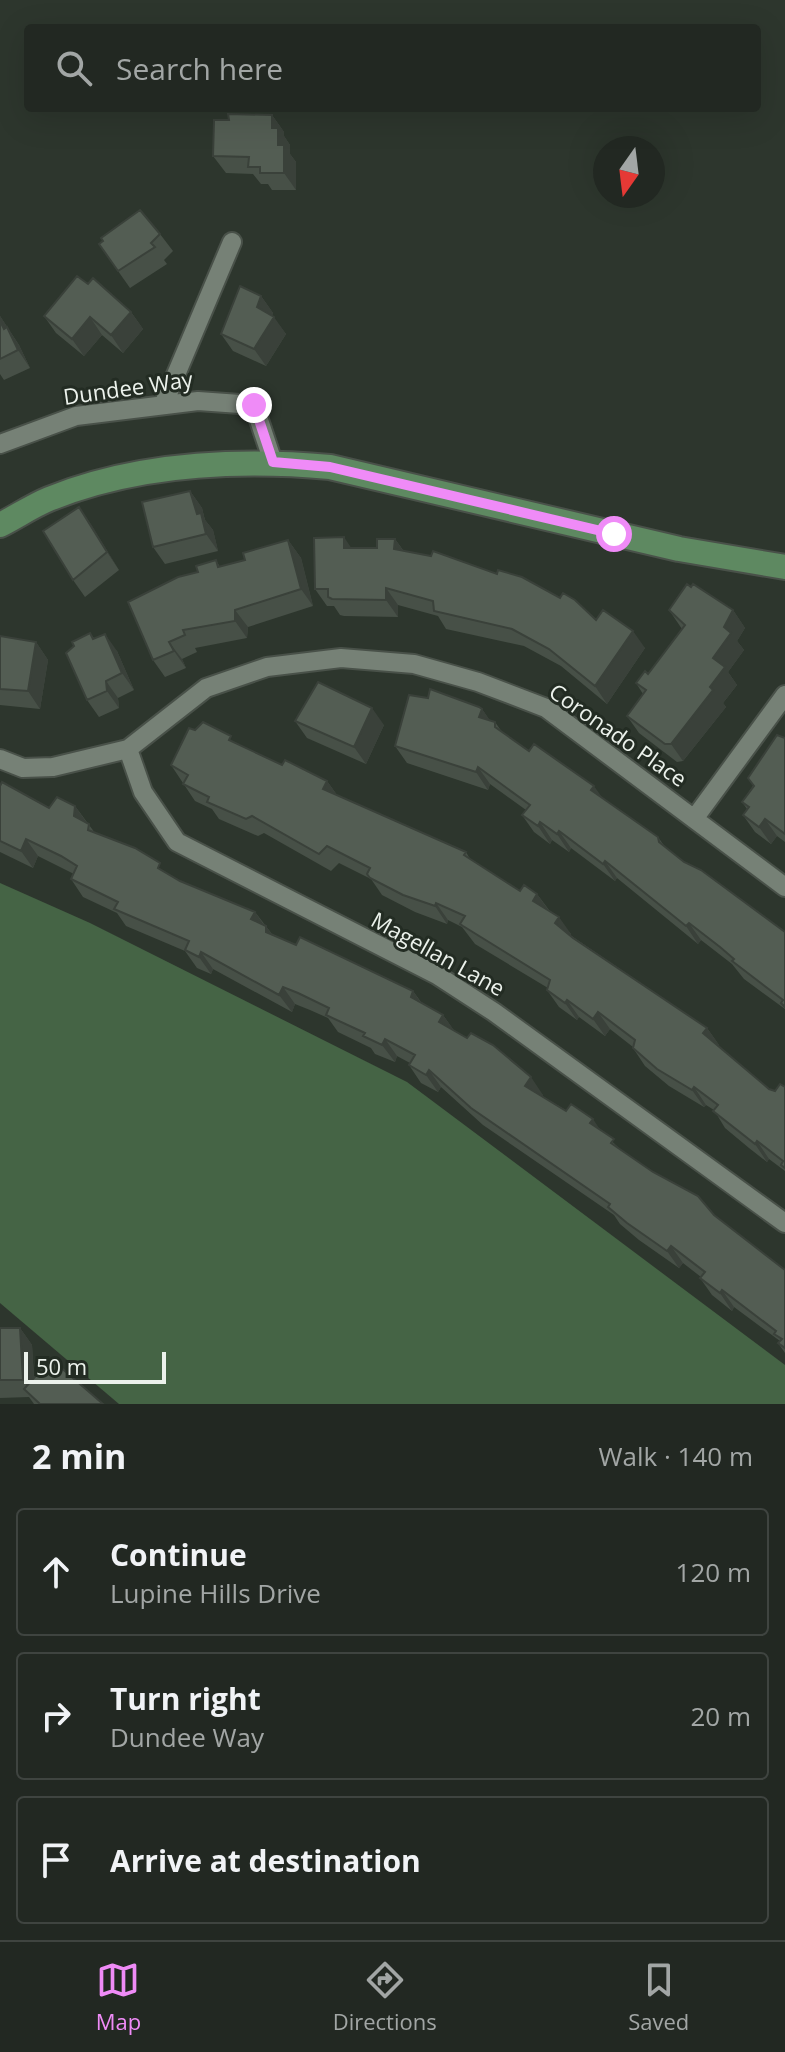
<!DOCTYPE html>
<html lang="en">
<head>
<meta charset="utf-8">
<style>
	body { margin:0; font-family:"Open Sans",sans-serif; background:#2e342f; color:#f1f3f6 }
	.compass { position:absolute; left:593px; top:136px; width:72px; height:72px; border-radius:50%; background:#222822; box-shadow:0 8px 32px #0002; rotate:194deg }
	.scale { position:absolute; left:24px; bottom:20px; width:142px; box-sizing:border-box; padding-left:8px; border:4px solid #ecf2ec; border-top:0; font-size:22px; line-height:28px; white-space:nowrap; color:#ecf2ec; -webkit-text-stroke:6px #232c23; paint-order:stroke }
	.stop { position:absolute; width:24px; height:24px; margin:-18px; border:6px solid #ef8bf7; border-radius:50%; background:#fff }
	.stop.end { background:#ef8bf7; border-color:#fff; box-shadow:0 2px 8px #0008 }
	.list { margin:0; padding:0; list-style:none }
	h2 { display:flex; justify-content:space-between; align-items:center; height:104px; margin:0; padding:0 32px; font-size:34px }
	h2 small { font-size:26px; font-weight:400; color:#a2a6a5 }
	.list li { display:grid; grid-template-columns:52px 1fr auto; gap:24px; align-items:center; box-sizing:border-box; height:128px; margin:0 16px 16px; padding:0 16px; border:2px solid #3f4440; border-radius:8px }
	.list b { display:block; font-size:30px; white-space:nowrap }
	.list p { margin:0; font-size:26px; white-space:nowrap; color:#a2a6a5 }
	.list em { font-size:26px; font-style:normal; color:#a2a6a5 }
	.icon { flex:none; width:44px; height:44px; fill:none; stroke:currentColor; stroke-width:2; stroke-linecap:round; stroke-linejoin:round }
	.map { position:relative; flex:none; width:785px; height:1404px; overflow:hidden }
	.search { position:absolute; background:#222822; box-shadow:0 8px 32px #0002; left:24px; right:24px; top:24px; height:88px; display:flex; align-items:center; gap:20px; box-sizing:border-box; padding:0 28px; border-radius:8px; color:#a2a6a5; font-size:30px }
	.sheet { height:536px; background:#222822 }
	nav { display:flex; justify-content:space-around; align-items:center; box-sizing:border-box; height:112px; border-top:2px solid #3f4440; background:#222822; font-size:22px; color:#a2a6a5 }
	nav a { display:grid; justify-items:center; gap:4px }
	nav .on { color:#ef8bf7 }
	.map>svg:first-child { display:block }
	.green { fill:#456445 }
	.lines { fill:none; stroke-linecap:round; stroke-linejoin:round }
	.street-casing { stroke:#495149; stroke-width:22 }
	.secondary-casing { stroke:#495149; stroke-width:28 }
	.street { stroke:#768176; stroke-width:18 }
	.secondary { stroke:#5e8961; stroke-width:24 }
	.wall { fill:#475047 }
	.shaded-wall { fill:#3a413a }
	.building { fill:#535d53; stroke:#3a413a; stroke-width:2 }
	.route { stroke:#ef8bf7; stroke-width:10 }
	.labels { text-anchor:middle; stroke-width:6; stroke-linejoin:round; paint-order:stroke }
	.street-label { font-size:22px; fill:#ecf2ec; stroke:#232c23 }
</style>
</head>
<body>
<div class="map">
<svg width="785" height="1404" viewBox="0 0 785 1404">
	<rect width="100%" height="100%" fill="#2d362d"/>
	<path class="green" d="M 0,883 L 90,923 L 407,1082 L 785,1365 L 785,1404 L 119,1404 L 0,1303 Z"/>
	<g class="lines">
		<defs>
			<path id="street" d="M 164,403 L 232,242
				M 0,444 L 76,416 L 198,401 L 254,405 L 273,462
				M 128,749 L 143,792 L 177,842 L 437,975 L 494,1012 L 785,1223
				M 0,759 L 23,768 L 53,767 L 128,749 L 206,688 L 267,667 L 341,658 L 414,664 L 478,682 L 546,708 L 785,887
				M 694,819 L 785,695"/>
			<path id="secondary" d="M 0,525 C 16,517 32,506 49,499 C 136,464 238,459 330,467 L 679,549 L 785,567"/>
		</defs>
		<use href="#street" class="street-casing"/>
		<use href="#secondary" class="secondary-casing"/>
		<use href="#street" class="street"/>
		<use href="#secondary" class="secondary"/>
	</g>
	<path class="wall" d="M 272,115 L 284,132 L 284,136 L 290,145 L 290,154 L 296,162 L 296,190 L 272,190 L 268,184 L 261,184 L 253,174 L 226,173 L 213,156 L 229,120 Z
		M 160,234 L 173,251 L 164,260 L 167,264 L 130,288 L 99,244 Z
		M 88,284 L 131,312 L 143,329 L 123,353 L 102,335 L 84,356 L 56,333 L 44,316 Z
		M 261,296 L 273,313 L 272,316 L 286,334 L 266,366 L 233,351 L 221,334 Z
		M 0,316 L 19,345 L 30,368 L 4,380 L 0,374 Z
		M 190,491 L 202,508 L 205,520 L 213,530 L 218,551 L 165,564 L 153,547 Z
		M 79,507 L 119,570 L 85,597 L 73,580 Z
		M 395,539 L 403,550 L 596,620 L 645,648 L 607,704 L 561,666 L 524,646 L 446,629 L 438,616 L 398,605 L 398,617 L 344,616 L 340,615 L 334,606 L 327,606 L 315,589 L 352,548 L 377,548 Z
		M 288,540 L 301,558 L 313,606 L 248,627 L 247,638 L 195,648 L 197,652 L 182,659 L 186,668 L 165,677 L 153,660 L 198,572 L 216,560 L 220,567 L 245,560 Z
		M 669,610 L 733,610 L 745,628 L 737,641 L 744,650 L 728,672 L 737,685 L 723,703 L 726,707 L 683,761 L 677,762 L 639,733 L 627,716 L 643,694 L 636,683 L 648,674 L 682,629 Z
		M 90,633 L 94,638 L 117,651 L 134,690 L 118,698 L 119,708 L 99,717 L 87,700 Z
		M 0,636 L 36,642 L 48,660 L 40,709 L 0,705 Z
		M 428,698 L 482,709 L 490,721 L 495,722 L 502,732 L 529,751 L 603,798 L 658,837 L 665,847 L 684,862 L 785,932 L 785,1009 L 744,979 L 732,964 L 701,940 L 698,944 L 617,878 L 615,881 L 571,848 L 569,852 L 552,840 L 550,844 L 534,832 L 522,815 L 526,810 L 490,784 L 488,790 L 407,763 L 395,746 Z
		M 295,721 L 384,725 L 366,764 L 307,738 Z
		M 195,730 L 236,743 L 282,765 L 327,781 L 337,795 L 466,852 L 470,859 L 520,891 L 537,894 L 549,910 L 571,934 L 570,935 L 707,1028 L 719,1045 L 718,1046 L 769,1089 L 775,1091 L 785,1087 L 785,1171 L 769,1159 L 767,1162 L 749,1148 L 725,1128 L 714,1110 L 706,1105 L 704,1107 L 669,1086 L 645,1066 L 633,1048 L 633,1047 L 610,1029 L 605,1036 L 579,1017 L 577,1020 L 559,1007 L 547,990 L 548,988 L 475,944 L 462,927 L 448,920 L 447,924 L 415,912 L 382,895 L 371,879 L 339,863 L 331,871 L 264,833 L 258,836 L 219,819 L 212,809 L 195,801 L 171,765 Z
		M 785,738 L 785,842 L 777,836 L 771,844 L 755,832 L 743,815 L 747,809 L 742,802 Z
		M 0,786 L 49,808 L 75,806 L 95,833 L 180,881 L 255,912 L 272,934 L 296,945 L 413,991 L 421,1002 L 443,1015 L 455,1032 L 543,1095 L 542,1096 L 601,1131 L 620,1149 L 714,1215 L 785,1270 L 785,1353 L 778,1343 L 780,1341 L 734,1307 L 732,1311 L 712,1295 L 700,1278 L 701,1277 L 683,1263 L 679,1268 L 639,1240 L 620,1224 L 614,1215 L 483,1125 L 441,1087 L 438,1092 L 421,1083 L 409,1065 L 410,1063 L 397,1056 L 395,1062 L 375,1054 L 371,1048 L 338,1032 L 328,1018 L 310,1010 L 295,1004 L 292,1012 L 213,969 L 211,974 L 197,968 L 185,951 L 126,926 L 117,913 L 83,897 L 71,879 L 74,874 L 38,856 L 33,868 L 0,852 Z
		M 0,1328 L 20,1328 L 32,1345 L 34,1378 L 103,1404 L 34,1404 L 29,1397 L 0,1398 Z"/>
	<path class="shaded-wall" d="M 272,115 L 284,132 L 284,136 L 290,145 L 290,154 L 296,162 L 296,190 L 284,173 L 278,145 L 272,128 Z
		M 261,296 L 273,313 L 269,324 L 274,317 L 286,334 L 266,366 L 254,349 L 257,307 Z
		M 131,312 L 143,329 L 123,353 L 111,335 Z
		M 0,316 L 6,325 L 16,346 L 4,329 L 0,321 Z
		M 90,317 L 102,335 L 84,356 L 72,339 Z
		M 7,327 L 19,345 L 30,368 L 18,350 Z
		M 190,491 L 202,508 L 205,520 L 213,530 L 218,551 L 206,534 L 197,514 Z
		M 79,507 L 91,524 L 119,570 L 107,552 Z
		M 344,537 L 356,555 L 344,548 Z
		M 395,539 L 407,556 L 394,549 Z
		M 288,540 L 301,558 L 313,606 L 301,589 Z
		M 386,588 L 398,605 L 398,617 L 386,600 Z
		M 235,610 L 248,627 L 247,638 L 235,621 Z
		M 733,610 L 745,628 L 737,641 L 744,650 L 728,672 L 737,685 L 723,703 L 726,707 L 683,761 L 671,744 L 710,687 L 713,658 L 724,627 Z
		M 633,631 L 645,648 L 607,704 L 595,686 Z
		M 105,634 L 117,651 L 134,690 L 122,673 Z
		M 36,642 L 48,660 L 40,709 L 28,691 Z
		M 169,642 L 182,659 L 186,668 L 174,651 Z
		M 106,681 L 118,698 L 119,708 L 107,691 Z
		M 372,708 L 384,725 L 366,764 L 354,747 Z
		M 482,709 L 494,726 L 479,717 Z
		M 478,767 L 490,784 L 488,790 L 476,772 Z
		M 327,781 L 339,798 L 323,789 Z
		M 594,786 L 606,803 L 591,790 Z
		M 75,806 L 87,823 L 74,816 Z
		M 765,819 L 777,836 L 771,844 L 759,827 Z
		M 540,822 L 552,840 L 550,844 L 538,826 Z
		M 559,831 L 571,848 L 569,852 L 557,834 Z
		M 26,839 L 38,856 L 33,868 L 21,851 Z
		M 605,861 L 617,878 L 615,881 L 603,864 Z
		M 537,894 L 549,911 L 533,901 Z
		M 436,903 L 448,920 L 447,924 L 435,906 Z
		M 255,912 L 266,928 L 266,926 L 278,943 L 251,919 Z
		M 559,917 L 571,934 L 567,940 L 555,923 Z
		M 689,923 L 701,940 L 698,944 L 686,926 Z
		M 201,952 L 213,969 L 211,974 L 199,957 Z
		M 283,987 L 295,1004 L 292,1012 L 279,995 Z
		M 413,991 L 425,1009 L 411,997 Z
		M 567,1000 L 579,1017 L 577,1020 L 565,1003 Z
		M 598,1012 L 610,1029 L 605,1036 L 593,1019 Z
		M 443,1015 L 455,1032 L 439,1022 Z
		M 707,1028 L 719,1045 L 715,1051 L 703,1033 Z
		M 385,1039 L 397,1056 L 395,1062 L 382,1045 Z
		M 429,1070 L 441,1087 L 438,1092 L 426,1075 Z
		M 531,1077 L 543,1095 L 537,1103 L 525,1086 Z
		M 694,1087 L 706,1105 L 704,1107 L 692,1090 Z
		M 593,1119 L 605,1137 L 590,1123 Z
		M 757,1141 L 769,1159 L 767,1162 L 755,1144 Z
		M 671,1246 L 683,1263 L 679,1268 L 667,1251 Z
		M 722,1290 L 734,1307 L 732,1311 L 720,1293 Z
		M 20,1328 L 32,1345 L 35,1397 L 23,1380 Z"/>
	<path class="building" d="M 228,114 L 272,115 L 272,128 L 278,128 L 278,145 L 284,145 L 284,173 L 260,173 L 260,167 L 248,167 L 249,157 L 213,156 L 214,120 L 229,120 Z
		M 140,210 L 160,234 L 151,243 L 155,247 L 118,271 L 99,244 L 103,241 L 101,238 Z
		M 77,276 L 88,284 L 93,278 L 131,312 L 111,335 L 90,317 L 72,339 L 44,316 Z
		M 240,286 L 261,296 L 257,307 L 274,317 L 254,349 L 221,334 Z
		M 0,321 L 4,329 L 7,327 L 18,350 L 0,359 Z
		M 190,491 L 197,514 L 201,513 L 206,534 L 153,547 L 142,502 Z
		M 79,507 L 107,552 L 73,580 L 43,531 Z
		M 344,537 L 344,548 L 377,548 L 377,539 L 395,539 L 394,549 L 431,556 L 433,551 L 497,574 L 498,570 L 522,577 L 560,598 L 563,593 L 575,600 L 596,620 L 603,610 L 633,631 L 595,686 L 549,649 L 512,629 L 434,611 L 433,601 L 386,588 L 386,600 L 332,599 L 328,597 L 328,589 L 315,589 L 314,538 Z
		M 288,540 L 301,589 L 235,610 L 235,621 L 183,630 L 185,635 L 169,642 L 174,651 L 153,660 L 128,602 L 178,577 L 198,572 L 196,566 L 216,560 L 218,567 L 245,560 L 243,553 Z
		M 687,584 L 691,587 L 693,584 L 733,610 L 724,627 L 731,633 L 713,658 L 725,667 L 710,687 L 713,690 L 671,744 L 665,744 L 627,716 L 646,690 L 636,683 L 645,671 L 648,674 L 685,625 L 669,610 Z
		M 90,633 L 93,639 L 105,634 L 122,673 L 106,681 L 107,691 L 87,700 L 66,653 L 74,646 L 72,642 Z
		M 0,636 L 36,642 L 28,691 L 0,689 Z
		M 318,682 L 372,708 L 354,747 L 295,721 Z
		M 430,689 L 479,707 L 482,709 L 479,717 L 495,722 L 495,727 L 529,751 L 534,744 L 594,786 L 591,790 L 658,837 L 659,842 L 684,862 L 701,870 L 785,932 L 785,1007 L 781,1003 L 783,1000 L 732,961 L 734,959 L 720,947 L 689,923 L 686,926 L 605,861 L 603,864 L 559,831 L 557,834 L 540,822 L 538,826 L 522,815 L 530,805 L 478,767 L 476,772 L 395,746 L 409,695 L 428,698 Z
		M 203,722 L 231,736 L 229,740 L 282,765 L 285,760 L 327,781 L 323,789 L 466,852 L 464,855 L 520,891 L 524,885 L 537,894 L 533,901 L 559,917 L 555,923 L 573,938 L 707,1028 L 703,1033 L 769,1089 L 775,1091 L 780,1084 L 785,1087 L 785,1168 L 781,1165 L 783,1161 L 757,1141 L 755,1144 L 713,1111 L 718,1105 L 694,1087 L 692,1090 L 657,1069 L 633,1048 L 635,1040 L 598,1012 L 593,1019 L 567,1000 L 565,1003 L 547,990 L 550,980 L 463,926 L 460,924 L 465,916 L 436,903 L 435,906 L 403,895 L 370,878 L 367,874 L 370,868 L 327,846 L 319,854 L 252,816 L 246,819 L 207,802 L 209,797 L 183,784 L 188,775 L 171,765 L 189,728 L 195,730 Z
		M 777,735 L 785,738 L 785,834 L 765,819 L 759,827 L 743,815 L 749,807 L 742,802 L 754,786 L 748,778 Z
		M 2,782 L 49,808 L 57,797 L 75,806 L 74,816 L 89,824 L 88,830 L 135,848 L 160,863 L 158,868 L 180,881 L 255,912 L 251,919 L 266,926 L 266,932 L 296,945 L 300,937 L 413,991 L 411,997 L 443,1015 L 439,1022 L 467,1038 L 471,1033 L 493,1045 L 531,1077 L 525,1086 L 566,1111 L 571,1104 L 574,1106 L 593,1119 L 590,1123 L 614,1139 L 611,1143 L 653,1172 L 698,1196 L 714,1215 L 785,1270 L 785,1348 L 778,1343 L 782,1339 L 774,1334 L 776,1331 L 722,1290 L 720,1293 L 700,1278 L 705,1272 L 671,1246 L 667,1251 L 627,1223 L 608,1207 L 610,1204 L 471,1108 L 429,1070 L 426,1075 L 409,1065 L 415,1055 L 385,1039 L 382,1045 L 363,1036 L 365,1033 L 326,1015 L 329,1008 L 298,993 L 283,987 L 279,995 L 201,952 L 199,957 L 185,950 L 189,941 L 114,909 L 118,902 L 71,879 L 77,866 L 61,856 L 26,839 L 21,851 L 0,841 L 0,786 Z
		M 0,1328 L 20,1328 L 23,1380 L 0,1380 Z
		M 51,1359 L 103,1404 L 40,1404 L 24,1389 Z"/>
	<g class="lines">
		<path class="route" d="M 254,405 L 273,462 L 330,467 L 614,534"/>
	</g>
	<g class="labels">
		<g class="street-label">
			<text transform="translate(128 388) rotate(-8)" y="8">Dundee Way</text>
			<text transform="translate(618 735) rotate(35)" y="8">Coronado Place</text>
			<text transform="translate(438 954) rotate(29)" y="8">Magellan Lane</text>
		</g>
	</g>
</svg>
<svg class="compass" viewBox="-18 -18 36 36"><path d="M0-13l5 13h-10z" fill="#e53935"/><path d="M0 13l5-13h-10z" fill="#a2a6a5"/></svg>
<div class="scale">50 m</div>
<div class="stop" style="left:614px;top:534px"></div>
<div class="stop end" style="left:254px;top:405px"></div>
<div class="search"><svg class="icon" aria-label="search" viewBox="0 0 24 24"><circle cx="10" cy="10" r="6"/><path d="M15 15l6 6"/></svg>Search here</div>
</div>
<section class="sheet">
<h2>2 min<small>Walk · 140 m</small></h2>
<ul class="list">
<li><svg class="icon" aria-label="ahead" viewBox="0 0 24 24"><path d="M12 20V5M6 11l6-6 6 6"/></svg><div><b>Continue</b><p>Lupine Hills Drive</p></div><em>120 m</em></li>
<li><svg class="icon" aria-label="right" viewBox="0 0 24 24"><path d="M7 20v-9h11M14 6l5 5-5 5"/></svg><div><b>Turn right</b><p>Dundee Way</p></div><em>20 m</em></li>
<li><svg class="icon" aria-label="arrive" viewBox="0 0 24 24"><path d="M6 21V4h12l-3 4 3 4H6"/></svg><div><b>Arrive at destination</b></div></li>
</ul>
</section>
<nav>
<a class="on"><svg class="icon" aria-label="map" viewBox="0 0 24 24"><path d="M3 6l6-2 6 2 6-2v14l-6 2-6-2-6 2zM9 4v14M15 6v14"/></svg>Map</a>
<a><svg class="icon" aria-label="directions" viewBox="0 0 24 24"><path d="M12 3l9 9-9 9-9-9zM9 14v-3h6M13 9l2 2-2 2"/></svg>Directions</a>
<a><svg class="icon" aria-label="saved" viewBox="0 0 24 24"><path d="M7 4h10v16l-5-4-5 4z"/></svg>Saved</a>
</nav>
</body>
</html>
